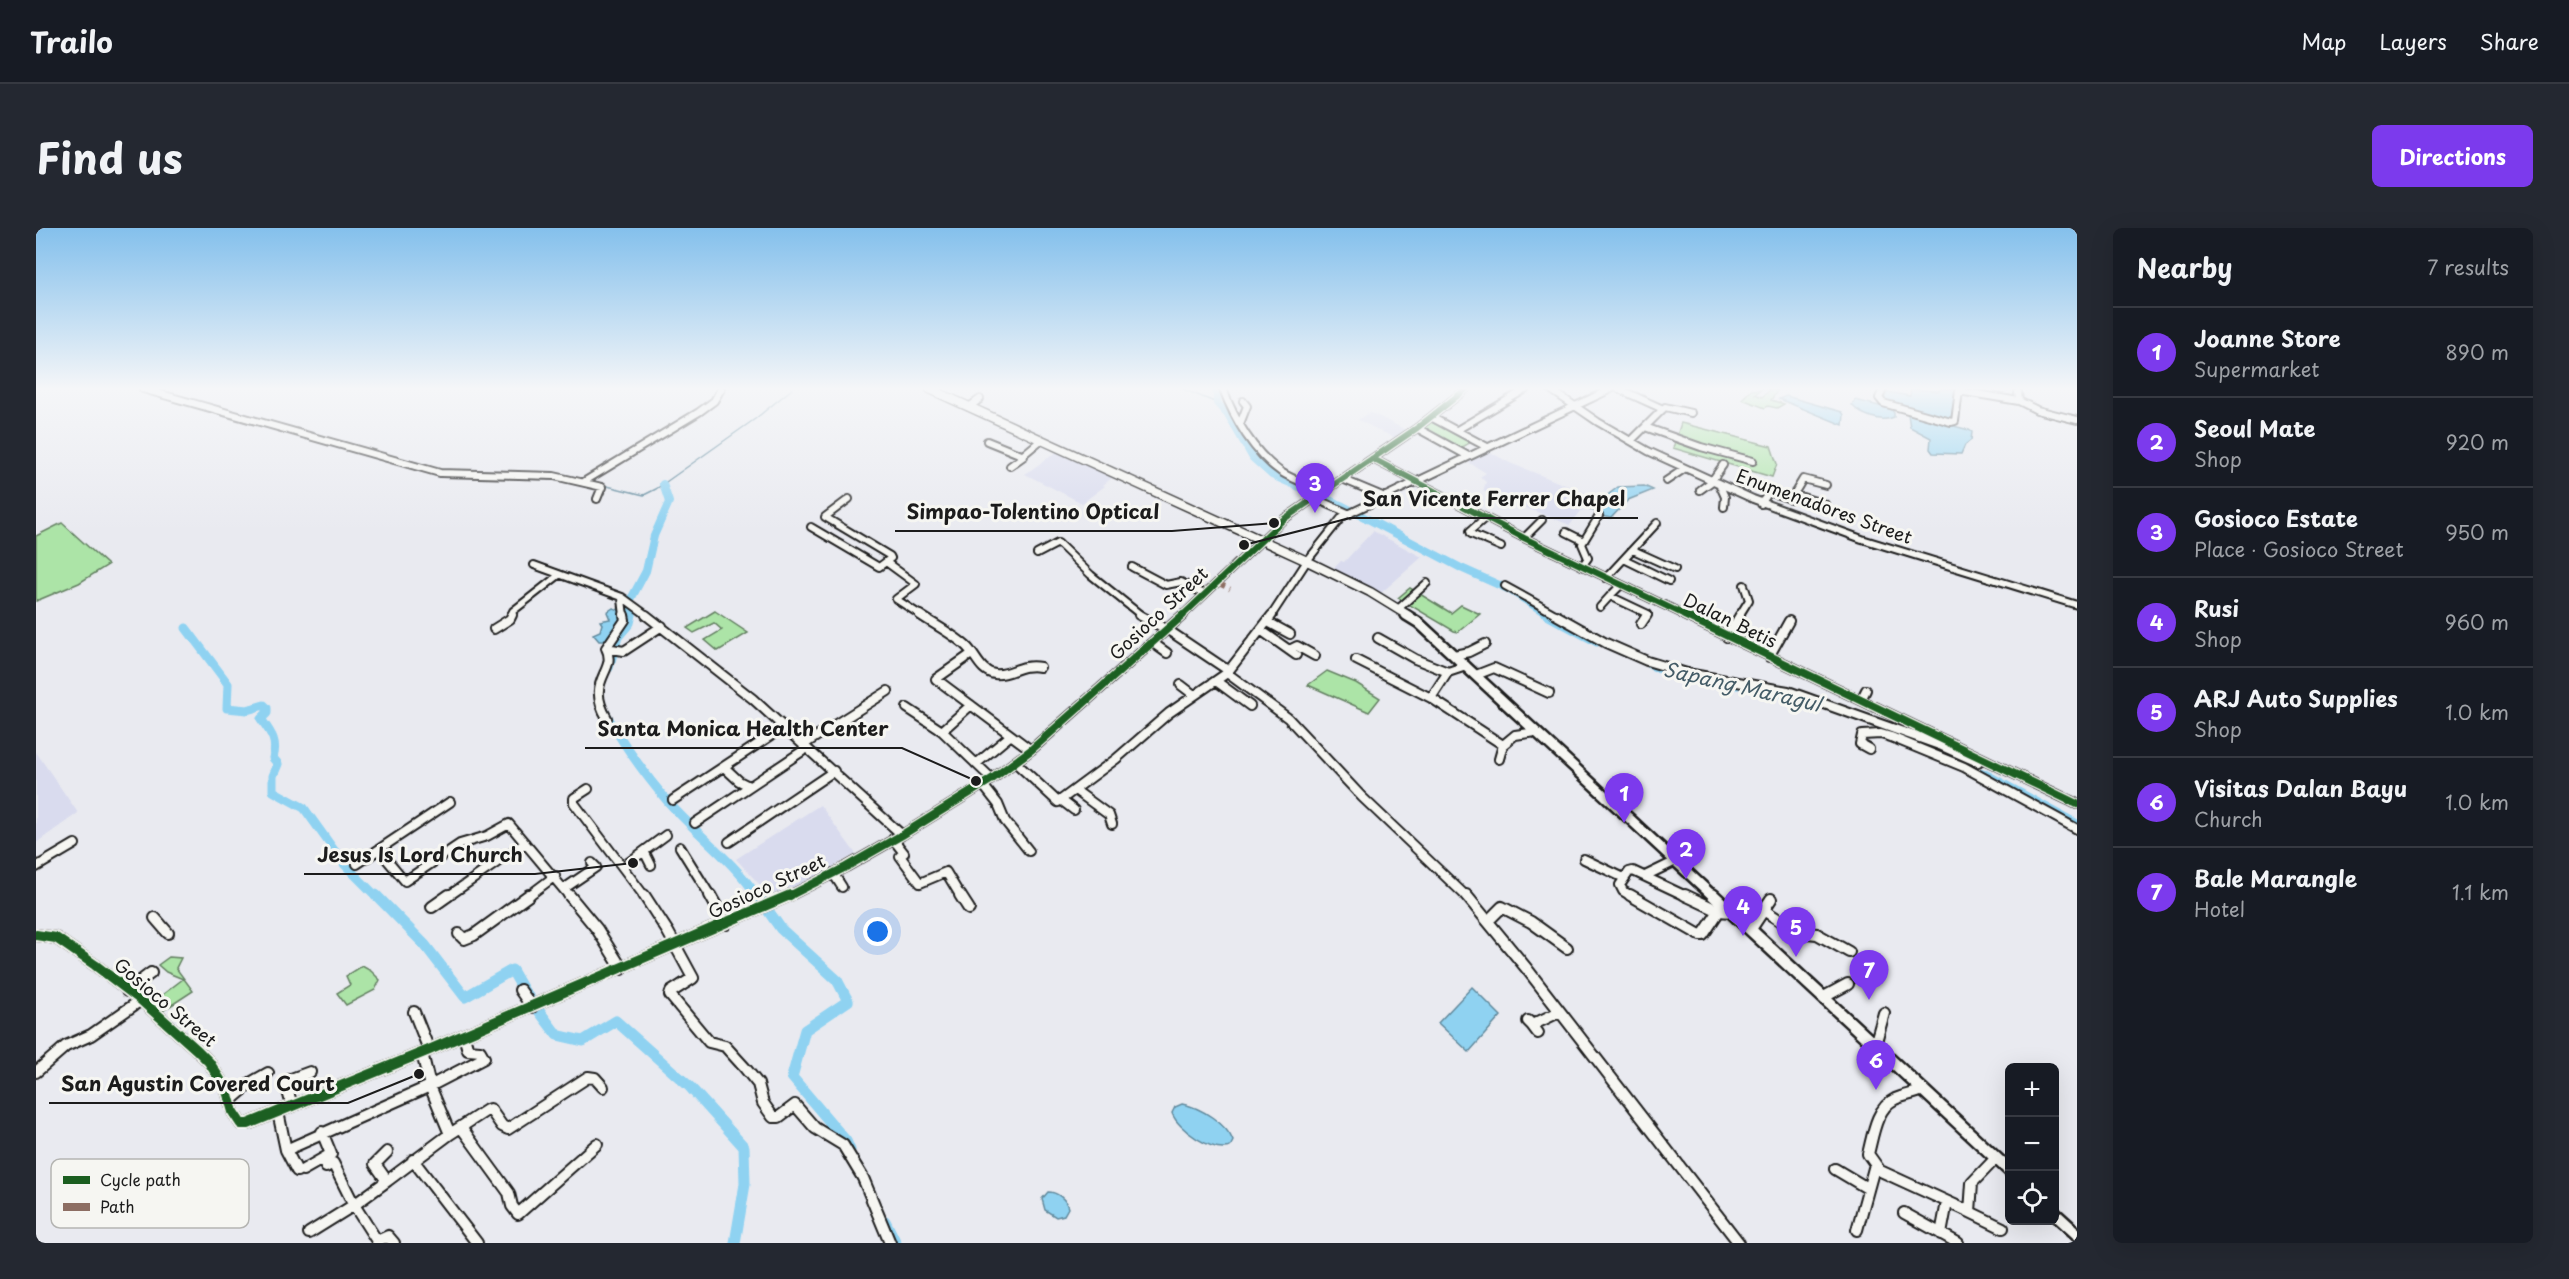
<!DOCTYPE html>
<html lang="en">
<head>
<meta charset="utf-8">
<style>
	body { margin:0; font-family:"Playpen Sans",sans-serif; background:#242831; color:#f1f3f6 }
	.controls { position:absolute; right:18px; bottom:18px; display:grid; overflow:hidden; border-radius:9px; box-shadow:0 6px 24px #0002 }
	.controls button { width:54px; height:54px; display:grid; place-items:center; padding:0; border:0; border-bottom:2px solid #363941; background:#171b24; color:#f1f3f6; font:30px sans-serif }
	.you { position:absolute; left:842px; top:704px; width:21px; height:21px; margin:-15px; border:4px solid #fff; border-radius:50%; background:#1a73e8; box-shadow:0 0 0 9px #1a73e833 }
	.badge { display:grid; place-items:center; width:39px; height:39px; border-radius:50%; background:#7c3aed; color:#fff; font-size:20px; font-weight:700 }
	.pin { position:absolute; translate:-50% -50px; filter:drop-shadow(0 2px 3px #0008) }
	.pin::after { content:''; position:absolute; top:32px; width:21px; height:18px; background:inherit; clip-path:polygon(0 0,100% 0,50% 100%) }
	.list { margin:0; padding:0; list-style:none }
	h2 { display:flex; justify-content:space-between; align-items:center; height:78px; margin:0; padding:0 24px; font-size:26px }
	h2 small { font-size:20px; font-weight:400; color:#9ea1a6 }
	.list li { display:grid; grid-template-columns:39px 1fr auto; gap:18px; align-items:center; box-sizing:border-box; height:90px; padding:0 24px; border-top:2px solid #363941 }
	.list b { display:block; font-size:22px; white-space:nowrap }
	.list p { margin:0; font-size:20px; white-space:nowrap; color:#9ea1a6 }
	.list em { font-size:20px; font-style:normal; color:#9ea1a6 }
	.icon { flex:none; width:33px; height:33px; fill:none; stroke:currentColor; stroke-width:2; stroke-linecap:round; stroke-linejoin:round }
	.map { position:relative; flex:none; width:2041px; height:1015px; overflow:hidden; border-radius:9px }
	header { display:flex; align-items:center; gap:36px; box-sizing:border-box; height:84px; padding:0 30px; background:#171b24; border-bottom:2px solid #363941 }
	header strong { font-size:28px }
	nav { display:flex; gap:33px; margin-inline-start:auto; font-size:21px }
	.intro { display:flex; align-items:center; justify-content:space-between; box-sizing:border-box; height:144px; padding:0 36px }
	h1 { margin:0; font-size:42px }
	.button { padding:15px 27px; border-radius:9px; background:#7c3aed; color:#fff; font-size:21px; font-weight:700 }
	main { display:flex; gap:36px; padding:0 36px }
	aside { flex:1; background:#171b24; border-radius:9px; box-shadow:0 6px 24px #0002 }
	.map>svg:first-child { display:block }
	.built { fill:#d9dbee }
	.green { fill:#ace4a7; stroke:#648062; stroke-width:1.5 }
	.water { fill:#8fd2f1; stroke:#61899c; stroke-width:1.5 }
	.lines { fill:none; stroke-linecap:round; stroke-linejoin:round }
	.stream { stroke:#61899c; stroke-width:1.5 }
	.river-far2 { stroke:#8fd2f1; stroke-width:8 }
	.river-far1 { stroke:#8fd2f1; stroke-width:9 }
	.river { stroke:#8fd2f1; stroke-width:11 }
	.minor-far2-casing { stroke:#1c1c1c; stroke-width:10 }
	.minor-far1-casing { stroke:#1c1c1c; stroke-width:12 }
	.minor-casing { stroke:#1c1c1c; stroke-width:14 }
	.major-far2-casing { stroke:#1c1c1c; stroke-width:11 }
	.major-far1-casing { stroke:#1c1c1c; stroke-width:14 }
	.major-casing { stroke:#1c1c1c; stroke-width:16 }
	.minor-far2 { stroke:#f6f6f2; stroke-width:6 }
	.minor-far1 { stroke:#f6f6f2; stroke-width:8 }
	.minor { stroke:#f6f6f2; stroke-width:10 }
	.major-far2 { stroke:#f6f6f2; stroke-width:8 }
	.major-far1 { stroke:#f6f6f2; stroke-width:9 }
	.major { stroke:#f6f6f2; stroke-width:11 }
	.quiet { stroke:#8d6e63; stroke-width:5; stroke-dasharray:10 5; stroke-linecap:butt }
	.cycleway-far2-casing { stroke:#f6f6f2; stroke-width:9 }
	.cycleway-far1-casing { stroke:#f6f6f2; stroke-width:11 }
	.cycleway-casing { stroke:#f6f6f2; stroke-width:14 }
	.cycleway-far2 { stroke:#1b5e20; stroke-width:6 }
	.cycleway-far1 { stroke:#1b5e20; stroke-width:8 }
	.cycleway { stroke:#1b5e20; stroke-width:10 }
	.labels { text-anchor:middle; stroke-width:6; stroke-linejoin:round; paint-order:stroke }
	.street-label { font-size:18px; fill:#1c1c1c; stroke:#f6f6f2 }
	.water-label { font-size:20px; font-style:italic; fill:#445c67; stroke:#f6f6f2 }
	.key { fill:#f6f6f2; stroke:#b5b5b2; stroke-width:1.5 }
	.key-label { font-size:16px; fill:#1c1c1c }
	.leader { fill:none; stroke:#1c1c1c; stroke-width:2 }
	.callout-dot { fill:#1c1c1c; stroke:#f6f6f2; stroke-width:2 }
	.callout-label { font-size:20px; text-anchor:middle; font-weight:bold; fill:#1c1c1c; stroke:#f6f6f2; stroke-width:6; stroke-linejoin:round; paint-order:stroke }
</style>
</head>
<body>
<header>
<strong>Trailo</strong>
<nav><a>Map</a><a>Layers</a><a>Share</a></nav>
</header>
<div class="intro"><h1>Find us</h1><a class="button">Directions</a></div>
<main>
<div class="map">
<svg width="2041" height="1015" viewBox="0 0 2041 1015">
	<rect width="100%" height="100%" fill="#e9eaf0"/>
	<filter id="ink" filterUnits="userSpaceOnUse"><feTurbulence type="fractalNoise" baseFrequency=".0167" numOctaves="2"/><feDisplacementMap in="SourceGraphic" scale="12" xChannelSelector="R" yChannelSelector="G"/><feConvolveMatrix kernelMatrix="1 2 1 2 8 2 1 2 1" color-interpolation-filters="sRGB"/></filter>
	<g filter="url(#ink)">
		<path class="built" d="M 1334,184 L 1372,203 L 1361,211 L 1322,192 Z
			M 1450,222 L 1474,235 L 1557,268 L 1534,297 L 1447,263 L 1450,254 L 1444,249 L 1450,245 L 1429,232 Z
			M 1022,223 L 1077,249 L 1067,257 L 1069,258 L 1046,275 L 989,246 Z
			M 1337,303 L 1386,329 L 1345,365 L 1296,342 L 1305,333 L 1308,334 Z
			M 0,524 L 42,585 L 0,615 Z
			M 784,577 L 820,626 L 737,671 L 700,631 Z"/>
		<path class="green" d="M 1726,161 L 1719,166 L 1726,169 L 1733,163 L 1731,161 L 1742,162 L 1735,172 L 1748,176 L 1741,180 L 1732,178 L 1729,180 L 1706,171 L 1715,162 Z
			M 1397,191 L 1437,213 L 1423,221 L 1384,199 Z
			M 1645,195 L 1735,218 L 1741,236 L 1736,249 L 1637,220 Z
			M 26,295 L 72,337 L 43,355 L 0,373 L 0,308 Z
			M 1374,360 L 1415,385 L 1425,377 L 1444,386 L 1422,404 L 1418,403 L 1362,370 Z
			M 679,383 L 712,405 L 682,423 L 669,412 L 686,402 L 678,395 L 658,405 L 651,400 Z
			M 1291,443 L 1320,455 L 1344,470 L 1333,484 L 1272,457 Z
			M 133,729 L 145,730 L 140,740 L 157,763 L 125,784 L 117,774 L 147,751 L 130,744 L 122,737 Z
			M 326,738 L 335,743 L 344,752 L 339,762 L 310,777 L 301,765 L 314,757 L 310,748 Z"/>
		<path class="water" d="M 1875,161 L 1902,163 L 1905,161 L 1945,161 L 1945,164 L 1919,162 L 1915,192 L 1850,174 L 1847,171 L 1852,164 L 1874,168 Z
			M 1750,168 L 1806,184 L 1808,187 L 1807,197 L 1743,171 Z
			M 1819,172 L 1855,181 L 1858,185 L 1858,189 C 1845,195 1824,187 1816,177 Z
			M 1872,186 L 1933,202 L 1936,204 L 1935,212 L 1929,217 L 1925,226 L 1897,225 L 1894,221 L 1895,210 L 1874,199 Z
			M 1608,258 L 1617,262 L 1592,272 L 1575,290 L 1569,289 L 1554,281 L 1582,259 Z
			M 577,380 L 587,383 L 588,388 L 571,413 L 563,413 L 557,406 L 564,403 L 566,396 L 564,393 L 574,391 L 571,384 Z
			M 1436,759 L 1465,788 L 1433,824 L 1402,795 Z
			M 1146,876 C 1164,879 1191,896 1197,913 L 1194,919 C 1177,925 1142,902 1136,885 L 1139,879 Z
			M 1012,964 C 1021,964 1030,971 1032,980 L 1028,987 L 1020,989 L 1009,982 L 1006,971 Z"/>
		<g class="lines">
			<path class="stream" d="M 1147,161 L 1181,175
				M 567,257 L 608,267 L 620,261 L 719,191 L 756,161"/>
			<path class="river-far2" d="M 1181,161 L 1181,175 L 1193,188 L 1217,230 L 1236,247 L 1307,278 L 1425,340 L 1472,361 L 1514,388
				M 596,388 L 594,373 L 610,343 L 618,308 L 633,274 L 627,256"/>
			<path class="river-far1" d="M 1511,387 L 1561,414
				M 150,400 L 192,456 L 191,480 L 211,482 L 228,477 L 231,480 L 231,485 L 225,491 C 235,505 242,513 237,530 L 242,536 L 237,548 L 237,563 L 268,580 L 308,636 L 341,669
				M 1615,437 L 1636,446 L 1701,457
				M 573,440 L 582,409 L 594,395 L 596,387
				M 1729,462 L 1765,470
				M 569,484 C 587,516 609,547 633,575 C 662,607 697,633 722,669
				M 1863,506 L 1929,536
				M 1947,545 L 2041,596"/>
			<path class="river" d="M 340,667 L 389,717 L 429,769 L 476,742 L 488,763 L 521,807 L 547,813 L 580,793 L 654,859 L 708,919 L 709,956 L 699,1015
				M 721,667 L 745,701 L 801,752 L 812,773 L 769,802 L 756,849 L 810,913 L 814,922
				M 849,993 L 860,1015"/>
			<defs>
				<path id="minor-far2" d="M 107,161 L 404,245 L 518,248 L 566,259 L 561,271
					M 1187,161 C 1198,191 1218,225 1245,244 C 1258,252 1273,257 1287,263
					M 1514,161 L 1562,194 L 1612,223 L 1717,271 L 1826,311 L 2041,377
					M 1583,161 L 1627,181
					M 1847,161 L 1843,170 L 1847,175 L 1915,194 L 1919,193 L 1923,163 L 1983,173 L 1982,164
					M 1983,173 L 2001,182 L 2041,192
					M 933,179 L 944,171
					M 1395,189 L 1451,219
					M 1204,196 L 1211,178 L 1207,173
					M 1609,199 L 1665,219 L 1717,233
					M 1381,200 L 1432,228
					M 1421,202 L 1490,161
					M 951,213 L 988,228 L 974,238
					M 1595,213 L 1629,179 L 1655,185
					M 987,227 L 1005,212
					M 1337,231 L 1488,310 L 1651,388
					M 1306,251 L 1349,269
					M 549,253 L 663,184 L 678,173 L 685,161
					M 1630,253 L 1648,241
					M 1684,258 L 1689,269 L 1688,279
					M 1664,262 L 1675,254 L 1687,237
					M 1757,266 L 1789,276
					M 1278,270 L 1314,286
					M 1725,276 L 1733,264 L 1755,271 L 1767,251 L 1790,257
					M 1449,290 L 1434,303 L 1435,306 L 1465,319
					M 775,299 L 843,339 L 855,330 L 854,328 L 789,289 L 813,271
					M 1530,304 L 1548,313
					M 1488,310 L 1506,292
					M 1597,322 L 1639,341
					M 1001,326 L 1022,315 L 1055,347 L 1106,388
					M 1588,331 L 1633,353
					M 850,334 L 880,356 L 860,371 L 886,388
					M 498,337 L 586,369 L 612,388
					M 1546,338 L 1552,330 L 1546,316 L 1563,288
					M 1096,339 L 1130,357 L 1145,354 L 1168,366
					M 1570,350 L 1621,295
					M 1585,357 L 1574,368 L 1612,386 L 1610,388
					M 1469,358 L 1523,388
					M 586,371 L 588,388
					M 1564,379 L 1574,368
					M 1362,381 L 1391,355
					M 475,388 L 477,383 L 523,347
					M 1146,388 L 1248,291 L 1381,200 L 1430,161
					M 1235,388 L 1271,333 L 1306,289 L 1575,161
					M 1703,388 L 1713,372 L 1708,357"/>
				<path id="minor-far1" d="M 610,387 L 717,471 L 866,607
					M 884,387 C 899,397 917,406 930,418 C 940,427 944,444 959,446 C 974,448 984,435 1004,439
					M 1103,387 L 1132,402 L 1193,443
					M 1520,387 L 1570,415 L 1611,433 L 1651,445 L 1752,463 L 1906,518 L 1942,534
					M 1648,387 L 2041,576
					M 1232,394 L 1254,406
					M 1605,396 L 1611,387
					M 458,401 L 474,391 L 476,387
					M 1226,403 L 1260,427
					M 1691,409 L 1704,387
					M 1342,410 L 1379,431 L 1412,444
					M 1117,415 L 1131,425
					M 570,420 C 582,444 548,451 571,490
					M 570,420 L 588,423 L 626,398
					M 570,420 L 589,392 L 588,387
					M 1253,422 L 1261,418 L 1279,428
					M 934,427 L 900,451 L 995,522
					M 1418,427 L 1433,424 L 1449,416
					M 1733,429 L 1753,393
					M 1320,432 L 1395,470 L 1467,517 L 1479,507 L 1500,504
					M 1191,445 L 1252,490 L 1326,569 L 1431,669
					M 1440,447 L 1458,440 L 1513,465
					M 1180,453 L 1214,478
					M 1145,457 L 1158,467
					M 1395,470 L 1412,444 L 1430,438
					M 1825,472 L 1830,462
					M 935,477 L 906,503 L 956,551
					M 871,480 L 906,503
					M 767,517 L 852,463
					M 1833,521 L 1824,516 L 1826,507 L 1845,506 L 1855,509 L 1928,539 L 2041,601
					M 1463,531 L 1467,517
					M 979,534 L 1022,574 L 1080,531 L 1133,485 L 1191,445 L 1236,387
					M 940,536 L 975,507
					M 688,539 L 703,553 L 713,558
					M 947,557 L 962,576 L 969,593 L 993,623
					M 552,561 L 538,570 L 538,575 L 609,669
					M 1039,562 L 1073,587 L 1076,596
					M 637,572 L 748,499
					M 1025,572 L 1038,582
					M 659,595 L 771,520
					M 857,611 L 868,625 L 864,628 L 884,655 L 910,644 L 925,669
					M 693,614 L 798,543
					M 644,619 L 675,669
					M 343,622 L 369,653 L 424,616 L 451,608 L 473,596 L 534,669
					M 608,623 L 615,637
					M 1548,631 L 1588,650
					M 321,636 L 414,574
					M 588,638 L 630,607
					M 0,639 L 39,616
					M 797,645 L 806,659
					M 1609,648 L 1640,633
					M 529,660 L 560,639 L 556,635
					M 411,669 L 489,615
					M 491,669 L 519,648
					M 751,669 L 810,639 L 866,607 L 956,551 L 995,522 L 1147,387
					M 1597,669 L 1587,663 L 1584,657 L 1593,644 L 1597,643 L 1652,669"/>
				<path id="minor" d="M 533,667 L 561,701 L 586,741
					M 608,667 L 632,704 L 657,750 L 635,764 L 634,767 L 673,814 L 689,818 L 709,840 L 722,856 L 727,875 L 737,889 L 743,889 L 759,877 L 779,900 L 807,917 L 827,950 L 854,1015
					M 674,667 L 690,696
					M 924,667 L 933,681
					M 1430,667 L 1491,741 L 1703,1015
					M 1594,667 L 1664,707 L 1667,707 L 1683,683
					M 1649,667 L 1683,683
					M 396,679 L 413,667
					M 1683,683 L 1695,684
					M 1729,683 L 1762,704 L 1781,706 L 1813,724
					M 119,690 L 132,705
					M 1452,693 L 1466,679 L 1495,694 L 1531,720
					M 1715,701 L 1735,671
					M 423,706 L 428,711 L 438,707 L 493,667
					M 0,707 L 20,710 L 59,737 L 105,772 L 161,822 L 173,834 L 191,863 L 197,884 L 205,896 L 212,896 L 393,822 L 754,667
					M 484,762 L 496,779
					M 91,763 L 115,745
					M 1788,769 L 1812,756
					M 378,784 L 393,822
					M 1492,793 L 1496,797 L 1523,784
					M 1496,797 L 1502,805
					M 1839,817 L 1848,785
					M 386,825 L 394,858 L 414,906
					M 0,844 L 30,818 L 55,807 L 105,772
					M 195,872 L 216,854 L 232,845
					M 256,878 L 250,856 L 255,851 L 274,844
					M 242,884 L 250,922 L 394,858 L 448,830 L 444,823 L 432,822 L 428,808
					M 425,899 L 473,965 L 476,978 L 482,986 L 561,916
					M 250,922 L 261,943
					M 351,924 L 339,936 L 351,953 L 318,977 L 341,1013 L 352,1008 L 358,1015
					M 377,932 L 441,1015
					M 1842,940 L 1832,926 C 1837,907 1840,880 1859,871 C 1868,867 1878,866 1887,862
					M 1799,941 L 1831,960
					M 267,942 L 295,926 L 286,904
					M 351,953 L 414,906 L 451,882 L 454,881 L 466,898 L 472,901 L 552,849 L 559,850 L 567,859
					M 1934,984 L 1967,1000
					M 1868,985 L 1922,1015
					M 1821,1002 L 1838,940 L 1934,984 L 1936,955 L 1960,930
					M 273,1005 L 318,977 L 297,935 L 290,939 L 287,931
					M 1905,1006 L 1911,974"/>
				<path id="major-far2" d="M 894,161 L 1271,333 L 1334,364 L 1373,388"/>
				<path id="major-far1" d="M 1370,387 L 1383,395 L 1678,669"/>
				<path id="major" d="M 1677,667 L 1974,943
					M 2018,985 L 2041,1006"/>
			</defs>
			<use href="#minor-far2" class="minor-far2-casing"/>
			<use href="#minor-far1" class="minor-far1-casing"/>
			<use href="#minor" class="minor-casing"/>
			<use href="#major-far2" class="major-far2-casing"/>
			<use href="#major-far1" class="major-far1-casing"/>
			<use href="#major" class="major-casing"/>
			<use href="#minor-far2" class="minor-far2"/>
			<use href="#minor-far1" class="minor-far1"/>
			<use href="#minor" class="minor"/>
			<use href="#major-far2" class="major-far2"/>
			<use href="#major-far1" class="major-far1"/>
			<use href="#major" class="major"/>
			<path class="quiet" d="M 1180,354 L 1194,361"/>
			<defs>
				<path id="cycleway-far2" d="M 1337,231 L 1488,310 L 1651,388
					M 1146,388 L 1248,291 L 1381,200 L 1430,161"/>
				<path id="cycleway-far1" d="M 1648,387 L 2041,576
					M 751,669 L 810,639 L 866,607 L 956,551 L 995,522 L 1147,387"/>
				<path id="cycleway" d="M 0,707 L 20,710 L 59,737 L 105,772 L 161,822 L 173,834 L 191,863 L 197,884 L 205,896 L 212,896 L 393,822 L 754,667"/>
			</defs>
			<use href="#cycleway-far2" class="cycleway-far2-casing"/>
			<use href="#cycleway-far1" class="cycleway-far1-casing"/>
			<use href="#cycleway" class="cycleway-casing"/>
			<use href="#cycleway-far2" class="cycleway-far2"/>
			<use href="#cycleway-far1" class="cycleway-far1"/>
			<use href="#cycleway" class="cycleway"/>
		</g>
	</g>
	<linearGradient id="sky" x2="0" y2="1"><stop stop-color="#84c0ec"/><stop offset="0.53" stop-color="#f5f6f8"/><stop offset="1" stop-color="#f5f6f8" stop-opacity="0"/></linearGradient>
	<rect width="2041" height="303" fill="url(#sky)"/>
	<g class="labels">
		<g class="street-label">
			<text transform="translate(1788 279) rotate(20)" y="6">Enumenadores Street</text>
			<text transform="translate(1123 386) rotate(-43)" y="6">Gosioco Street</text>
			<text transform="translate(1694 393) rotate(26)" y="6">Dalan Betis</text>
			<text transform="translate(731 659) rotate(-25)" y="6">Gosioco Street</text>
			<text transform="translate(129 775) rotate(40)" y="6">Gosioco Street</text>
		</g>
		<g class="water-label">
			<text transform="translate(1706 459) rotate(13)" y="7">Sapang Maragul</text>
		</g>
	</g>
	<rect x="15" y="931" width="198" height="69" rx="9" class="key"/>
	<rect x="27" y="948" width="27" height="8" fill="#1b5e20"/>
	<rect x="27" y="975" width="27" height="8" fill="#8d6e63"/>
	<g class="key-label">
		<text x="64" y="958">Cycle path</text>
		<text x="64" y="985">Path</text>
	</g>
	<path class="leader" d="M1208 317L1314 290H1602M1238 295L1136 303H859M940 553L866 520H549M597 635L499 646H268M383 846L312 875H13"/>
	<g class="callout-dot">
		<circle cx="1208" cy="317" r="6"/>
		<circle cx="1238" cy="295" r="6"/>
		<circle cx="940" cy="553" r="6"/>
		<circle cx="597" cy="635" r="6"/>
		<circle cx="383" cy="846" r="6"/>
	</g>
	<g class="callout-label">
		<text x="1458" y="278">San Vicente Ferrer Chapel</text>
		<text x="997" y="291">Simpao-Tolentino Optical</text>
		<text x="707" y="508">Santa Monica Health Center</text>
		<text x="384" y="634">Jesus Is Lord Church</text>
		<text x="162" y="863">San Agustin Covered Court</text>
	</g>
</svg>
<div class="controls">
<button>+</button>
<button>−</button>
<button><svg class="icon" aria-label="locate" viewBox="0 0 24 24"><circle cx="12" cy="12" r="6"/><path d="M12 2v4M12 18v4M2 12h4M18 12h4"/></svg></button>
</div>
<div class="you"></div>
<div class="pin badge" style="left:1588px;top:595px">1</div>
<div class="pin badge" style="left:1650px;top:651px">2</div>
<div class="pin badge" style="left:1279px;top:285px">3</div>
<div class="pin badge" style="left:1707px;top:708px">4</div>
<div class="pin badge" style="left:1760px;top:729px">5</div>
<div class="pin badge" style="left:1840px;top:862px">6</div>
<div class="pin badge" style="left:1833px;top:772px">7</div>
</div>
<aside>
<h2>Nearby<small>7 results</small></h2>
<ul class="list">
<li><span class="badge">1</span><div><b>Joanne Store</b><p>Supermarket</p></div><em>890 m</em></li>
<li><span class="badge">2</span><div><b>Seoul Mate</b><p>Shop</p></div><em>920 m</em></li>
<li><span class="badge">3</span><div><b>Gosioco Estate</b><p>Place · Gosioco Street</p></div><em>950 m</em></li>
<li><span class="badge">4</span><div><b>Rusi</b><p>Shop</p></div><em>960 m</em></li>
<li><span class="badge">5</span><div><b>ARJ Auto Supplies</b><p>Shop</p></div><em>1.0 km</em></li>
<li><span class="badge">6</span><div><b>Visitas Dalan Bayu</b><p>Church</p></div><em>1.0 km</em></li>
<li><span class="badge">7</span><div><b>Bale Marangle</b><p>Hotel</p></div><em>1.1 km</em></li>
</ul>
</aside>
</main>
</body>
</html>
